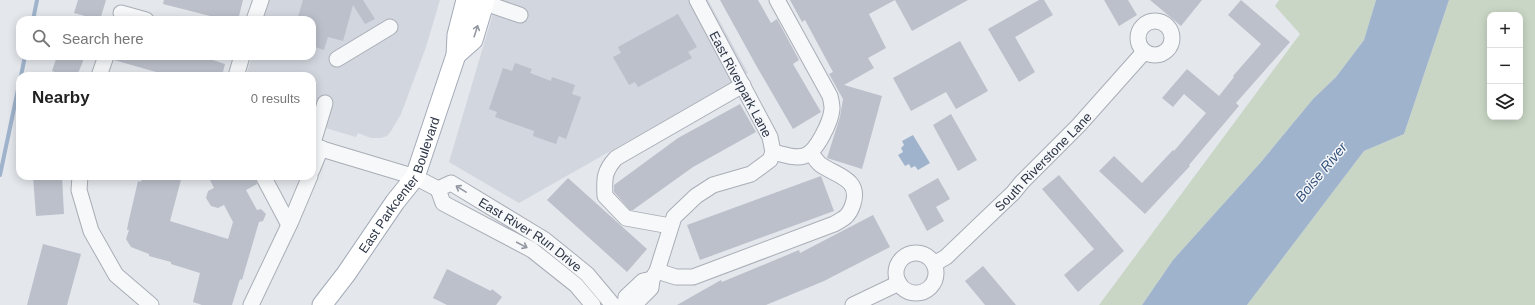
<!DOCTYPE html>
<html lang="en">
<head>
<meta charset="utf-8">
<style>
	body { margin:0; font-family:Arial,sans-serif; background:#f6f6f6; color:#222 }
	.controls { position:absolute; right:12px; top:12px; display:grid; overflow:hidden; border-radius:8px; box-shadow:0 2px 10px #0003 }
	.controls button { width:36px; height:36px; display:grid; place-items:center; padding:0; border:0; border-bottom:1px solid #e0e0e0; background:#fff; color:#222; font:20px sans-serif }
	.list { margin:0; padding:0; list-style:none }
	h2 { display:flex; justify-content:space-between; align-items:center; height:52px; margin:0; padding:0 16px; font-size:17px }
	h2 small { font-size:13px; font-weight:400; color:#767676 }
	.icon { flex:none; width:22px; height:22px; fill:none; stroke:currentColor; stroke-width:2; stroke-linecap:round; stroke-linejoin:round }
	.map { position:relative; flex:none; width:1535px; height:305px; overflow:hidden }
	.search { position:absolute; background:#fff; box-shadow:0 2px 10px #0003; left:16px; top:16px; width:300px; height:44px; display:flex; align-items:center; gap:10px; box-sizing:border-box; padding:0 14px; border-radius:12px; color:#767676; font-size:15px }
	.panel { position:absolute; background:#fff; box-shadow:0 2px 10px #0003; left:16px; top:72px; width:300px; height:108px; border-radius:12px }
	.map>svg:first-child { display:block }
	.built { fill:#d2d6de }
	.green { fill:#c9d6c5; fill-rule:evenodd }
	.water { fill:#9fb4cc }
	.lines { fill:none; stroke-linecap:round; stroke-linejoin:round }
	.stream { stroke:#9fb4cc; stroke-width:4 }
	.building { fill:#bbc0ca }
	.minor-casing { stroke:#a9aeb7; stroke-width:17 }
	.major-casing { stroke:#a3abb8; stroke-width:21 }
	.minor { stroke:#f7f8fa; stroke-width:15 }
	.major { stroke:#fff; stroke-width:19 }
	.oneway { stroke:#959aa2 }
	.oneway2 { stroke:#9196a0 }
	.labels { text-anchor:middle; stroke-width:3; stroke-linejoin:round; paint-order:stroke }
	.street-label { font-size:13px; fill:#2b3445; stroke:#f4f6f9 }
	.water-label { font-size:14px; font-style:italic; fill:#34527a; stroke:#f4f6f9 }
</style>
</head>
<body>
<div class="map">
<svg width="1535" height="305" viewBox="0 0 1535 305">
	<rect width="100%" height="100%" fill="#e4e7ec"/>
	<path class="built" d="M 268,0 L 440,0 L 426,47 L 401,114 L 391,131 L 387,136 L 381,138 L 371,138 L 358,133 L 356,137 L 312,124 L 312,76 L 246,76 L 252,56 L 312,56 L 312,20 L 262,20 Z
		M 497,0 L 708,0 L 748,73 L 519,203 L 449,162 Z"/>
	<path class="green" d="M 1279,0 L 1376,0 L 1364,40 L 1336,77 L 1313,99 L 1261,162 L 1173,260 L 1142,305 L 1099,305 L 1300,34 L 1275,6 Z
		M 1449,0 L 1535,0 L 1535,305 L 1247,305 L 1364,151 L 1404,134 ZM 1490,15 L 1520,15 L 1520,117 L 1490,117 Z"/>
	<path class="water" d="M 1376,0 L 1449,0 L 1404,134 L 1364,151 L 1247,305 L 1142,305 L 1173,260 L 1261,162 L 1313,99 L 1336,77 L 1364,40 Z
		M 913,135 L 930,163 L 918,170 L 915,166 L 911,168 L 909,164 L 905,166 L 898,155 L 903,152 L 901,148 L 904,145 L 902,141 Z"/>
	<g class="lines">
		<path class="stream" d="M 33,20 L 37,0
			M 21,76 L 25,56
			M 0,175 L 20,80"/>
	</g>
	<path class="building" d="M 78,0 L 106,0 L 100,20 L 74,13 Z
		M 164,0 L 243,0 L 238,20 L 226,20 L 163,4 Z
		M 303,0 L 363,0 L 375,19 L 365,24 L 353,5 L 343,41 L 328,37 L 324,50 L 312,46 L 312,20 L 297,20 Z
		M 720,0 L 758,0 L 771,23 L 777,19 L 799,60 L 793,64 L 821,112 L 793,129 L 757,67 Z
		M 790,0 L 968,0 L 912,31 L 895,0 L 869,14 L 886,48 L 868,58 L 874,68 L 844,85 L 882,96 L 862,169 L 827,158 L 840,117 L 843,99 L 829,74 L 833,72 L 805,20 L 802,22 Z
		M 1039,0 L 1044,0 L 1053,15 L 1015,37 L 1035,72 L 1019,82 L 988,29 Z
		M 1104,0 L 1128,0 L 1137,15 L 1119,26 Z
		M 1150,0 L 1202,0 L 1181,26 Z
		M 1241,0 L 1290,42 L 1236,103 L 1239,106 L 1189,165 L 1190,166 L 1145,214 L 1099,171 L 1114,156 L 1142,183 L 1173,150 L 1174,151 L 1206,113 L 1184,94 L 1173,107 L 1162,98 L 1187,69 L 1219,96 L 1234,77 L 1233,76 L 1261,44 L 1228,15 Z
		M 678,14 L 697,47 L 688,52 L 692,58 L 638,87 L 635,82 L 629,85 L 613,57 L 621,53 L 618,47 Z
		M 960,41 L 988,91 L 956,109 L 946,92 L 911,111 L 893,78 Z
		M 57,56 L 85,56 L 77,76 L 66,76 L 52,71 Z
		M 115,56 L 200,56 L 225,64 L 222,76 L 170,76 L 114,60 Z
		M 515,63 L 532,69 L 530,73 L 551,81 L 552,77 L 575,85 L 572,94 L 581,97 L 566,139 L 559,136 L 556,144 L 533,136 L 534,131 L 495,117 L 497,112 L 489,109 L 503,68 L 512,71 Z
		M 740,104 L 756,132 L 693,167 L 633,210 L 630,210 L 614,192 L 614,185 L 678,138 Z
		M 951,114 L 977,160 L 958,171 L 933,125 Z
		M 1059,175 L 1124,251 L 1078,292 L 1064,275 L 1094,249 L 1042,189 Z
		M 33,176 L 62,176 L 64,214 L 36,216 Z
		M 142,176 L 182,176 L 170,221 L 228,239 L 233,222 L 224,205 L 218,208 L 211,206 L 206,198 L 208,191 L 214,188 L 208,176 L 254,176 L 257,184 L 246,190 L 257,210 L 261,209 L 266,214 L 263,221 L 259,222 L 242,280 L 240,279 L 232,305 L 202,305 L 193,302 L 200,273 L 171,264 L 171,262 L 149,256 L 149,254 L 131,247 L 126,239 L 129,230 L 127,230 L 128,224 L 138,181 L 141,182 Z
		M 821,176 L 834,211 L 700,260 L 687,225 Z
		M 568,178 L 647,249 L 627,272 L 547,200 Z
		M 938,178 L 950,199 L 936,207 L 944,221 L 927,231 L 908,195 Z
		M 873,215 L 890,247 L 824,281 L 766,305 L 677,305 L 721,280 L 722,282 L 799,250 L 800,253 Z
		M 43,244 L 81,254 L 67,305 L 27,305 Z
		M 983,266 L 1016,305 L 985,305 L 965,281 Z
		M 447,269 L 491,291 L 492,289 L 502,297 L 496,305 L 447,305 L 433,298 Z"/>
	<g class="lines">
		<defs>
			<g id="minor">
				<path d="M 485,3 L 520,15"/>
				<path d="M 121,13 L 146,20"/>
				<path d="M 254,20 L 261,0"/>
				<circle cx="1155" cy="38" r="17"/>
				<path d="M 337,59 L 390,27"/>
				<path d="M 99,76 L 106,56"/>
				<path d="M 236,76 L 242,56"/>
				<path d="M 312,146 L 415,177 L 438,189"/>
				<path d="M 312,146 L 325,103"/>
				<path d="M 773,152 C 783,154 794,159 804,156 C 817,152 831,121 832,109 C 832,105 831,100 830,96 L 777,0"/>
				<path d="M 312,170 L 321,148"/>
				<path d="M 80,176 L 79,190 L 91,231 L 116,275 L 151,305"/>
				<path d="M 263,176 L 289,225"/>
				<path d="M 670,226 L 626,218 L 605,196 C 604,179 604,171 616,158 L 743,85"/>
				<circle cx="916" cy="273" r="20"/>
				<path id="s1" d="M 934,264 L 946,257 L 1013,193 L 1022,182 L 1079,125 L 1144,52"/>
				<path d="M 657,271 L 676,277 L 693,277 L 834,224 C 845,218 849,216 853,204 C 861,179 837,176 821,165 C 817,162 814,157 811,153"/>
				<path d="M 652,279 L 657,271 L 674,217 L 696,196 L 713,185 L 751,174 L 770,160 L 773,152 L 770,137 L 697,0"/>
				<path d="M 251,305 L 291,221 L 310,176"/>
				<path id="s2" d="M 593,305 L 576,285 L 532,250 L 443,203 L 438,189 L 451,183 L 545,240 L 587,274 L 613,305"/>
				<path d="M 625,305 L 626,297 L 643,281 L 652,279 L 651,288 L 634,305 L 626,304"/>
				<path d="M 853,305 L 899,283"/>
			</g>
			<g id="major">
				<path d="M 456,55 L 473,40 L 485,0"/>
				<path id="s3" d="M 322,305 L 346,274 L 395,202 L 415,177 L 456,55 L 457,35 L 466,0"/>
			</g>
		</defs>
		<use href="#minor" class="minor-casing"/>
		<use href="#major" class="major-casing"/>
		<use href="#minor" class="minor"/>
		<use href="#major" class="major"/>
	</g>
	<defs><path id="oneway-shaft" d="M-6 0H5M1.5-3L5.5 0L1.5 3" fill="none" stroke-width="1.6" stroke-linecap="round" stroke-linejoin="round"/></defs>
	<use class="oneway" href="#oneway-shaft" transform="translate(476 31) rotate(-72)"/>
	<g class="oneway2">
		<use href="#oneway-shaft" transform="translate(461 189) rotate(-149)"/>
		<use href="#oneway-shaft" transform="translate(522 245) rotate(28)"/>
	</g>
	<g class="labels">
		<g class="street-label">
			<text transform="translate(741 84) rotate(62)" y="5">East Riverpark Lane</text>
			<text dy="5" stroke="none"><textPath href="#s1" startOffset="150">South Riverstone Lane</textPath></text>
			<text dy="5" stroke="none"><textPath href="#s3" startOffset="144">East Parkcenter Boulevard</textPath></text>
			<text dy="5" stroke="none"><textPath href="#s2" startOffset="307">East River Run Drive</textPath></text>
		</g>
		<g class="water-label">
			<text transform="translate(1321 172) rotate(-50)" y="5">Boise River</text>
		</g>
	</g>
</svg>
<div class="controls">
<button>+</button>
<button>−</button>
<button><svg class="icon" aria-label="layers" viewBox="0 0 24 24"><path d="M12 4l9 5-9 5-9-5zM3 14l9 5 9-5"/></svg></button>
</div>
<div class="search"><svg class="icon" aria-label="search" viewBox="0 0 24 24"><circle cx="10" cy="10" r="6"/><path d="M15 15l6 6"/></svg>Search here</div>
<section class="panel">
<h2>Nearby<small>0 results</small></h2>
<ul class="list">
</ul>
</section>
</div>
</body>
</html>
